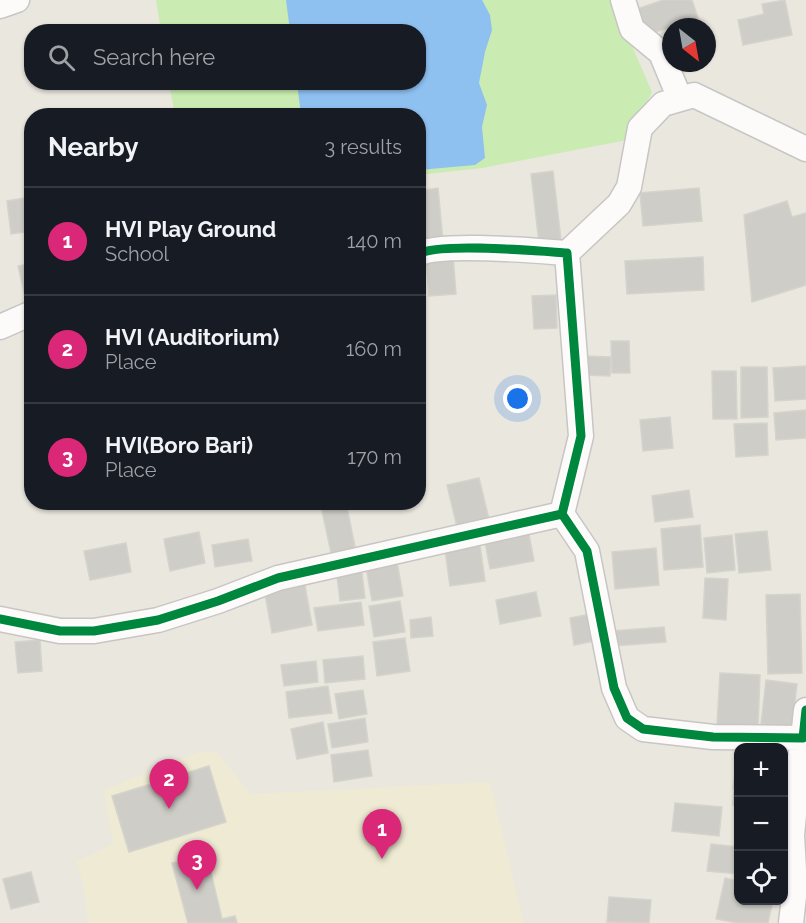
<!DOCTYPE html>
<html lang="en">
<head>
<meta charset="utf-8">
<style>
	body { margin:0; font-family:Raleway,sans-serif; background:#242831; color:#f1f3f6 }
	.controls { position:absolute; right:18px; bottom:18px; display:grid; overflow:hidden; border-radius:12px; box-shadow:0 2px 4px #0004 }
	.controls button { width:54px; height:54px; display:grid; place-items:center; padding:0; border:0; border-bottom:2px solid #363941; background:#171b24; color:#f1f3f6; font:30px sans-serif }
	.compass { position:absolute; left:662px; top:18px; width:54px; height:54px; border-radius:50%; background:#171b24; box-shadow:0 2px 4px #0004; rotate:149deg }
	.you { position:absolute; left:518px; top:399px; width:21px; height:21px; margin:-15px; border:4px solid #fff; border-radius:50%; background:#1a73e8; box-shadow:0 0 0 9px #1a73e833 }
	.badge { display:grid; place-items:center; width:39px; height:39px; border-radius:50%; background:#db2777; color:#fff; font-size:20px; font-weight:700 }
	.pin { position:absolute; translate:-50% -50px; filter:drop-shadow(0 2px 3px #0008) }
	.pin::after { content:''; position:absolute; top:32px; width:21px; height:18px; background:inherit; clip-path:polygon(0 0,100% 0,50% 100%) }
	.list { margin:0; padding:0; list-style:none }
	h2 { display:flex; justify-content:space-between; align-items:center; height:78px; margin:0; padding:0 24px; font-size:26px }
	h2 small { font-size:20px; font-weight:400; color:#9ea1a6 }
	.list li { display:grid; grid-template-columns:39px 1fr auto; gap:18px; align-items:center; box-sizing:border-box; height:108px; padding:0 24px; border-top:2px solid #363941 }
	.list b { display:block; font-size:22px; white-space:nowrap }
	.list p { margin:0; font-size:20px; white-space:nowrap; color:#9ea1a6 }
	.list em { font-size:20px; font-style:normal; color:#9ea1a6 }
	.icon { flex:none; width:33px; height:33px; fill:none; stroke:currentColor; stroke-width:2; stroke-linecap:round; stroke-linejoin:round }
	.map { position:relative; flex:none; width:806px; height:923px; overflow:hidden }
	.search { position:absolute; background:#171b24; box-shadow:0 2px 4px #0004; left:24px; top:24px; width:402px; height:66px; display:flex; align-items:center; gap:15px; box-sizing:border-box; padding:0 21px; border-radius:24px; color:#9ea1a6; font-size:22px }
	.panel { position:absolute; background:#171b24; box-shadow:0 2px 4px #0004; left:24px; top:108px; width:402px; height:402px; border-radius:24px }
	.map>svg:first-child { display:block }
	.education { fill:#eeead3 }
	.pitch { fill:#caecb2 }
	.water { fill:#8ec0f0 }
	.building { fill:#cecdc7; stroke:#d5d3cb; stroke-width:1.5 }
	.lines { fill:none; stroke-linecap:round; stroke-linejoin:round }
	.street-casing { stroke:#c7c6c5; stroke-width:27 }
	.street { stroke:#fcfbfa; stroke-width:24 }
	.cycleway-casing { stroke:#fff; stroke-width:13 }
	.cycleway { stroke:#00873e; stroke-width:9 }
</style>
</head>
<body>
<div class="map">
<svg width="806" height="923" viewBox="0 0 806 923">
	<rect width="100%" height="100%" fill="#eae7df"/>
	<path class="education" d="M 201,751 L 217,753 L 251,794 L 490,782 L 524,923 L 88,923 L 83,882 L 76,862 L 113,844 L 104,790 Z"/>
	<path class="pitch" d="M 156,0 L 612,0 L 652,92 L 627,140 L 482,168 L 419,175 L 418,116 L 175,115 L 169,83 L 418,82 L 418,32 L 161,31 Z"/>
	<path class="water" d="M 286,0 L 482,0 L 490,15 L 492,30 L 485,52 L 479,83 L 487,105 L 482,127 L 485,158 L 475,165 L 419,170 L 418,116 L 301,115 L 297,83 L 418,82 L 418,32 L 290,31 Z"/>
	<path class="building" d="M 663,0 L 692,0 L 698,18 L 646,35 L 637,9 Z
		M 785,0 L 792,35 L 743,45 L 738,20 L 764,14 L 762,4 Z
		M 553,171 L 561,240 L 539,243 L 531,174 Z
		M 438,188 L 443,241 L 418,244 L 418,191 Z
		M 699,188 L 702,221 L 643,226 L 640,193 Z
		M 32,197 L 32,231 L 11,234 L 7,201 Z
		M 787,201 L 792,217 L 806,213 L 806,285 L 752,302 L 744,215 Z
		M 453,255 L 456,294 L 429,296 L 426,257 Z
		M 703,257 L 704,290 L 627,294 L 625,261 Z
		M 32,263 L 32,300 L 26,301 L 18,266 Z
		M 556,295 L 557,328 L 534,329 L 532,296 Z
		M 611,341 L 629,341 L 630,373 L 612,373 Z
		M 585,356 L 611,357 L 610,376 L 584,375 Z
		M 806,366 L 806,399 L 775,401 L 773,368 Z
		M 741,367 L 767,367 L 768,417 L 741,418 Z
		M 712,371 L 736,371 L 737,419 L 713,419 Z
		M 806,410 L 806,438 L 776,440 L 774,413 Z
		M 670,417 L 673,448 L 643,451 L 640,420 Z
		M 767,423 L 768,455 L 736,457 L 734,424 Z
		M 479,478 L 489,519 L 457,527 L 447,485 Z
		M 689,490 L 693,517 L 655,522 L 652,496 Z
		M 40,502 L 62,502 L 63,503 L 41,508 Z
		M 320,502 L 346,502 L 356,552 L 332,557 Z
		M 700,525 L 703,567 L 664,570 L 661,529 Z
		M 528,529 L 534,561 L 490,569 L 484,537 Z
		M 767,531 L 771,570 L 739,573 L 735,534 Z
		M 199,532 L 205,563 L 170,571 L 164,539 Z
		M 732,535 L 735,570 L 707,573 L 704,538 Z
		M 479,538 L 485,581 L 450,586 L 444,544 Z
		M 248,539 L 252,561 L 215,567 L 212,545 Z
		M 126,543 L 131,572 L 90,580 L 84,551 Z
		M 656,548 L 659,585 L 615,589 L 612,552 Z
		M 396,556 L 403,596 L 372,601 L 365,562 Z
		M 361,565 L 365,598 L 340,601 L 336,568 Z
		M 705,578 L 728,579 L 726,620 L 703,618 Z
		M 304,580 L 312,625 L 272,633 L 264,588 Z
		M 536,592 L 541,616 L 500,624 L 496,600 Z
		M 800,594 L 802,673 L 768,674 L 766,595 Z
		M 400,601 L 405,632 L 374,637 L 369,606 Z
		M 361,602 L 364,625 L 318,631 L 314,608 Z
		M 591,614 L 595,641 L 574,645 L 570,618 Z
		M 431,617 L 433,636 L 411,638 L 410,620 Z
		M 664,627 L 666,642 L 613,646 L 612,631 Z
		M 405,638 L 410,671 L 377,676 L 373,642 Z
		M 40,640 L 42,671 L 18,673 L 15,642 Z
		M 363,656 L 365,679 L 325,683 L 323,660 Z
		M 316,661 L 318,682 L 284,686 L 281,665 Z
		M 720,673 L 760,675 L 758,727 L 717,725 Z
		M 766,680 L 797,684 L 792,727 L 761,724 Z
		M 328,686 L 332,713 L 289,718 L 286,692 Z
		M 363,690 L 367,714 L 339,719 L 335,694 Z
		M 365,718 L 368,742 L 332,748 L 328,724 Z
		M 323,722 L 328,753 L 297,759 L 291,729 Z
		M 738,749 L 738,770 L 736,770 Z
		M 368,750 L 372,776 L 334,782 L 331,755 Z
		M 784,752 L 788,753 L 786,773 L 784,773 Z
		M 209,766 L 226,822 L 129,852 L 112,796 Z
		M 735,773 L 738,773 L 738,789 L 733,789 Z
		M 734,791 L 738,792 L 738,805 L 733,805 Z
		M 675,803 L 722,807 L 719,836 L 672,831 Z
		M 711,844 L 738,847 L 738,874 L 707,871 Z
		M 207,856 L 222,919 L 235,916 L 237,923 L 188,923 L 172,863 Z
		M 31,872 L 39,902 L 11,909 L 3,879 Z
		M 725,878 L 738,881 L 738,900 L 773,900 L 768,923 L 738,923 L 716,919 Z
		M 609,897 L 651,900 L 649,923 L 607,922 Z"/>
	<g class="lines">
		<defs>
			<path id="street" d="M 623,0 L 632,29 L 661,53 L 680,99
				M 0,6 L 17,0
				M 567,253 L 619,204 L 629,187 L 640,128 L 663,104 L 694,95 L 806,149
				M 418,254 C 440,242 538,251 567,253 L 581,436 L 562,514
				M 0,327 L 32,313
				M 0,619 L 60,631 L 94,631 L 158,620 L 218,601 L 278,578 L 562,514 L 587,551 L 614,688 L 627,718 L 643,729 L 713,737 L 803,738 L 806,710
				M 791,923 L 795,887 L 792,835 L 799,764 L 803,738"/>
		</defs>
		<use href="#street" class="street-casing"/>
		<use href="#street" class="street"/>
		<defs>
			<path id="cycleway" d="M 418,254 C 440,242 538,251 567,253 L 581,436 L 562,514
				M 0,619 L 60,631 L 94,631 L 158,620 L 218,601 L 278,578 L 562,514 L 587,551 L 614,688 L 627,718 L 643,729 L 713,737 L 803,738 L 806,710"/>
		</defs>
		<use href="#cycleway" class="cycleway-casing"/>
		<use href="#cycleway" class="cycleway"/>
	</g>
</svg>
<div class="controls">
<button>+</button>
<button>−</button>
<button><svg class="icon" aria-label="locate" viewBox="0 0 24 24"><circle cx="12" cy="12" r="6"/><path d="M12 2v4M12 18v4M2 12h4M18 12h4"/></svg></button>
</div>
<svg class="compass" viewBox="-18 -18 36 36"><path d="M0-13l5 13h-10z" fill="#e53935"/><path d="M0 13l5-13h-10z" fill="#9ea1a6"/></svg>
<div class="you"></div>
<div class="pin badge" style="left:382px;top:859px">1</div>
<div class="pin badge" style="left:169px;top:809px">2</div>
<div class="pin badge" style="left:197px;top:890px">3</div>
<div class="search"><svg class="icon" aria-label="search" viewBox="0 0 24 24"><circle cx="10" cy="10" r="6"/><path d="M15 15l6 6"/></svg>Search here</div>
<section class="panel">
<h2>Nearby<small>3 results</small></h2>
<ul class="list">
<li><span class="badge">1</span><div><b>HVI Play Ground</b><p>School</p></div><em>140 m</em></li>
<li><span class="badge">2</span><div><b>HVI (Auditorium)</b><p>Place</p></div><em>160 m</em></li>
<li><span class="badge">3</span><div><b>HVI(Boro Bari)</b><p>Place</p></div><em>170 m</em></li>
</ul>
</section>
</div>
</body>
</html>
